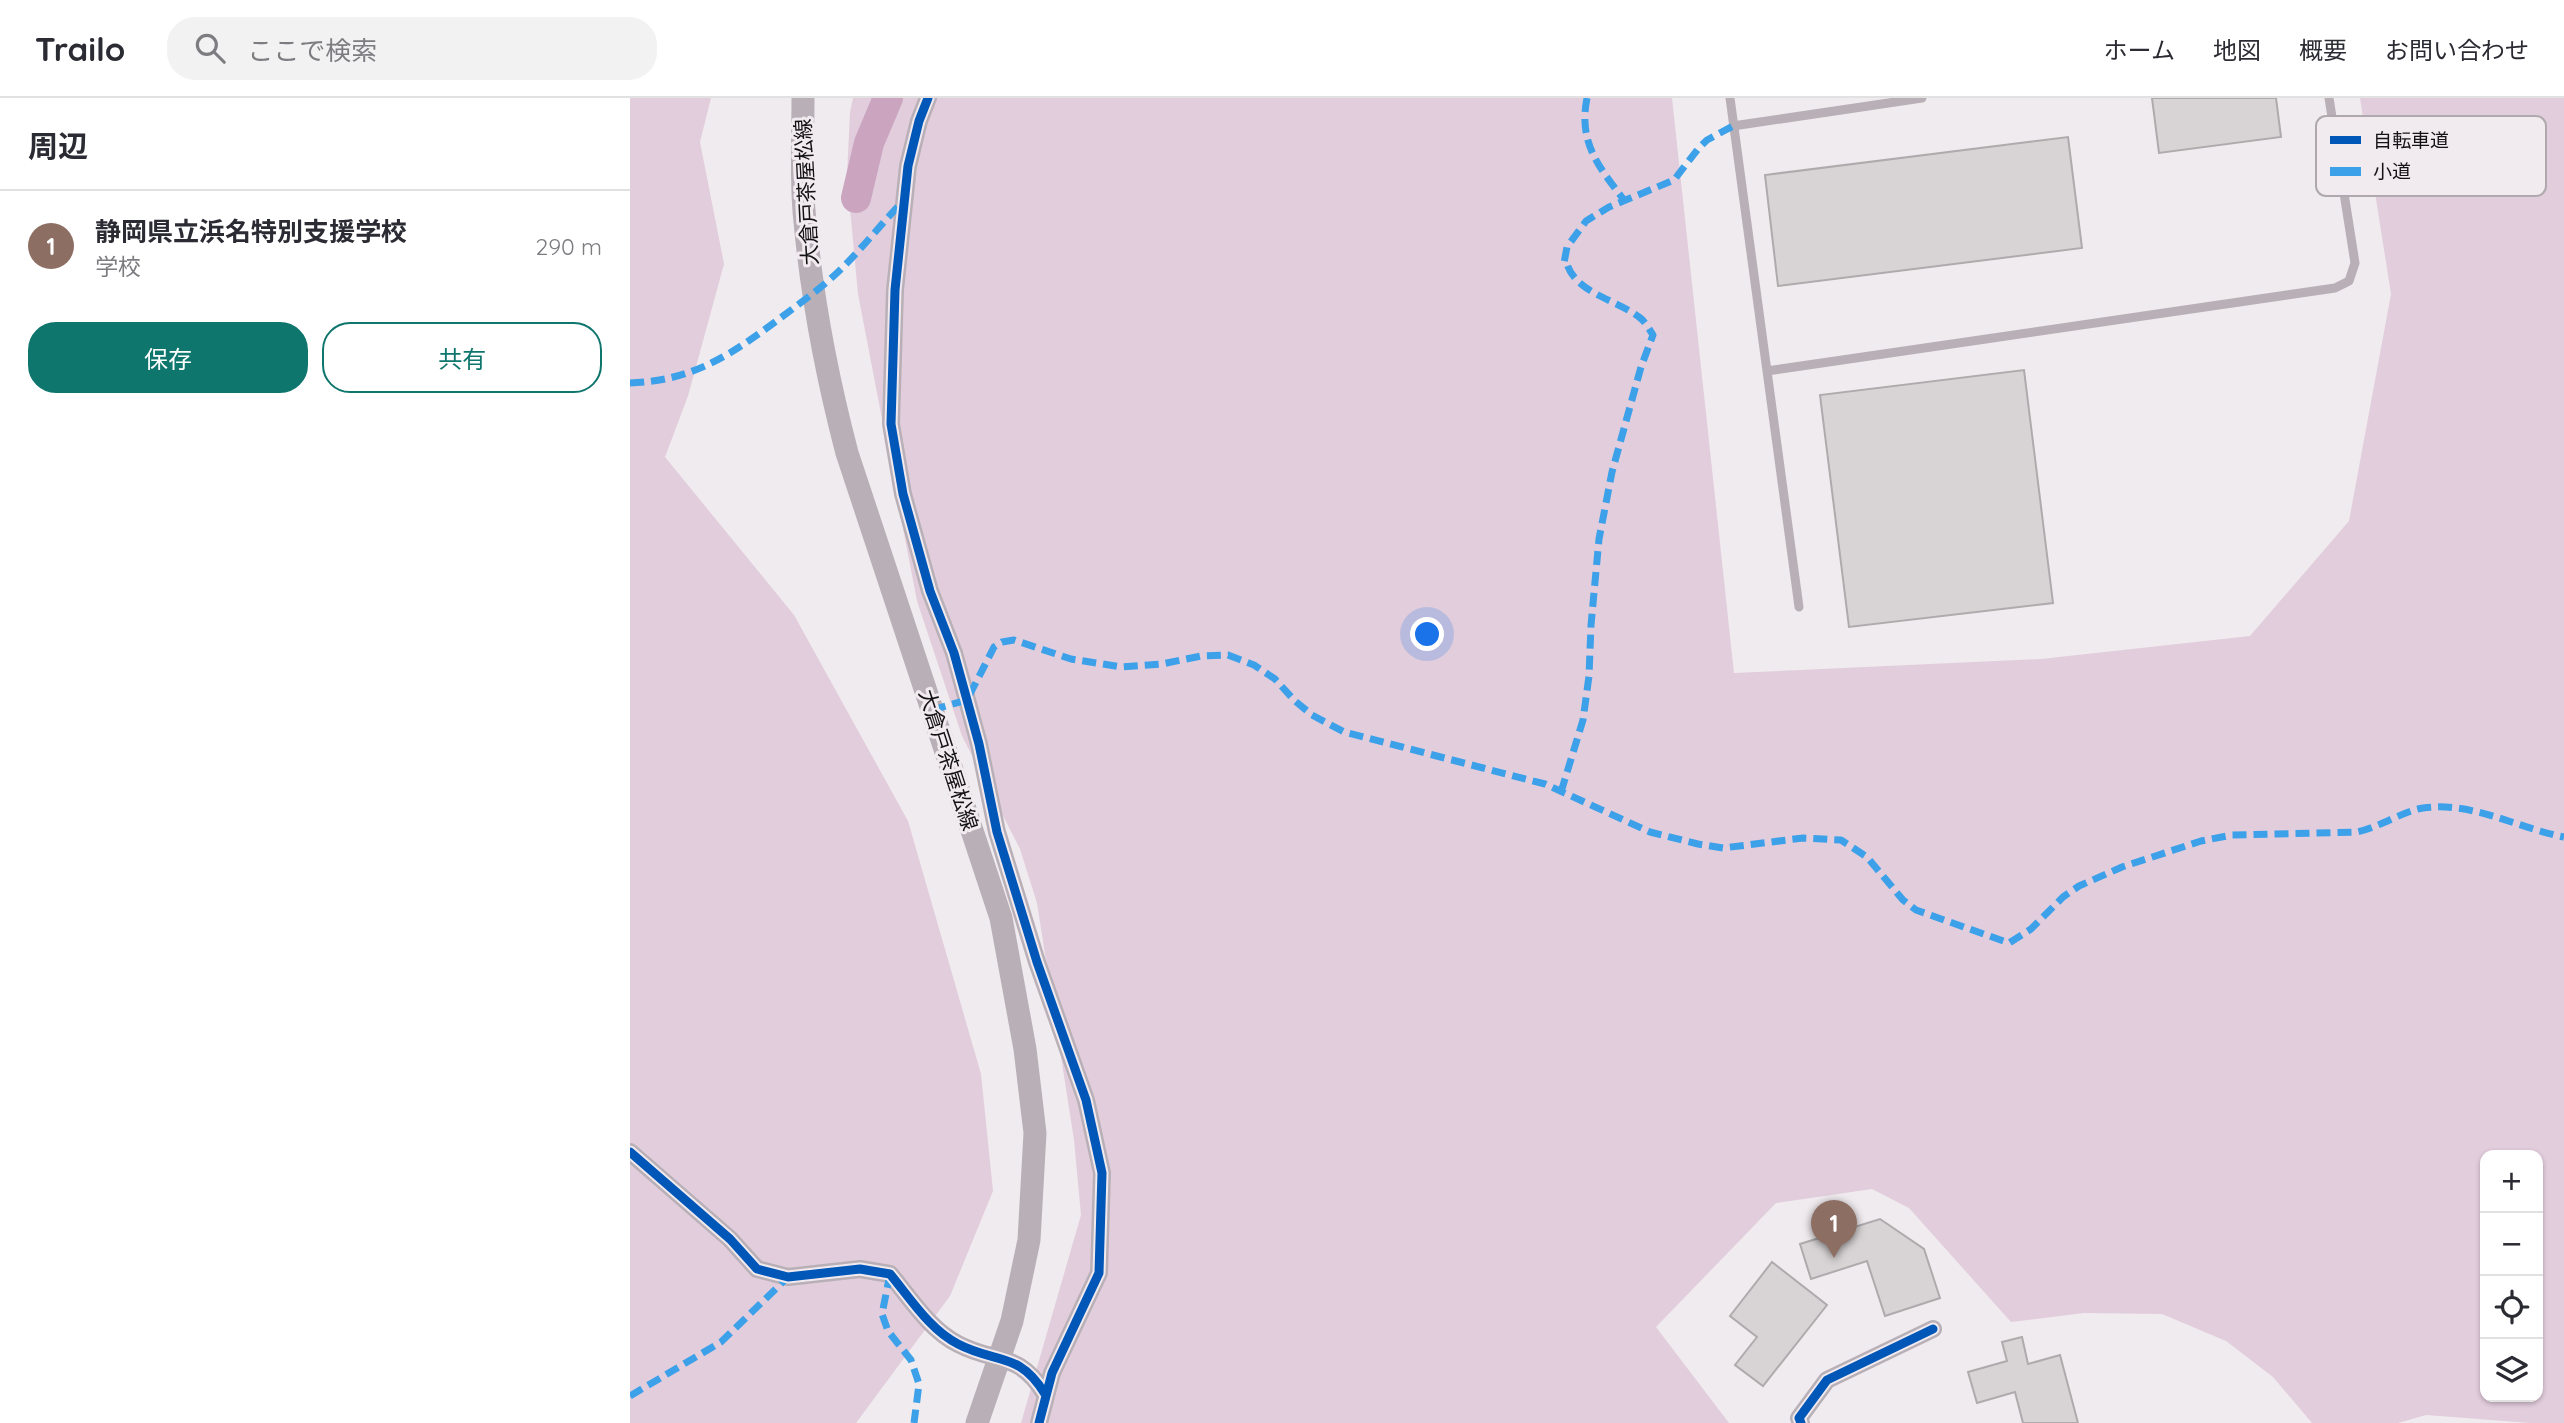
<!DOCTYPE html>
<html lang="ja">
<head>
<meta charset="utf-8">
<style>
	body { margin:0; font-family:Quicksand,"Noto Sans JP",sans-serif; background:#f2f2f3; color:#2b2b33 }
	.controls { position:absolute; right:21px; bottom:21px; display:grid; overflow:hidden; border-radius:14px; box-shadow:0 2px 5px #0004 }
	.controls button { width:63px; height:63px; display:grid; place-items:center; padding:0; border:0; border-bottom:2px solid #e1e1e2; background:#fff; color:#2b2b33; font:35px sans-serif }
	.you { position:absolute; left:798px; top:537px; width:24px; height:24px; margin:-18px; border:5px solid #fff; border-radius:50%; background:#1a73e8; box-shadow:0 0 0 10px #1a73e833 }
	.badge { display:grid; place-items:center; width:46px; height:46px; border-radius:50%; background:#0f766e; color:#fff; font-size:23px; font-weight:700 }
	.pin { position:absolute; translate:-50% -58px; filter:drop-shadow(0 2px 4px #0008) }
	.pin::after { content:''; position:absolute; top:37px; width:24px; height:21px; background:inherit; clip-path:polygon(0 0,100% 0,50% 100%) }
	.list { margin:0; padding:0; list-style:none }
	h2 { display:flex; justify-content:space-between; align-items:center; height:91px; margin:0; padding:0 28px; font-size:30px }
	h2 small { font-size:23px; font-weight:400; color:#7c7c81 }
	.list li { display:grid; grid-template-columns:46px 1fr auto; gap:21px; align-items:center; box-sizing:border-box; height:112px; padding:0 28px; border-top:2px solid #e1e1e2 }
	.list b { display:block; font-size:26px; white-space:nowrap }
	.list p { margin:0; font-size:23px; white-space:nowrap; color:#7c7c81 }
	.list em { font-size:23px; font-style:normal; color:#7c7c81 }
	.actions { display:flex; gap:14px; padding:21px 28px }
	.actions a { flex:1; padding:16px 0; border:2px solid #0f766e; border-radius:28px; text-align:center; font-size:24px; color:#0f766e }
	.actions .main { background:#0f766e; color:#fff }
	.icon { flex:none; width:38px; height:38px; fill:none; stroke:currentColor; stroke-width:2; stroke-linecap:round; stroke-linejoin:round }
	.map { position:relative; flex:none; width:1934px; height:1325px; overflow:hidden }
	header { display:flex; align-items:center; gap:42px; box-sizing:border-box; height:98px; padding:0 35px; background:#fff; border-bottom:2px solid #e1e1e2 }
	header strong { font-size:33px }
	nav { display:flex; gap:38px; margin-inline-start:auto; font-size:24px }
	.search { width:490px; height:63px; background:#f2f2f3; display:flex; align-items:center; gap:18px; box-sizing:border-box; padding:0 24px; border-radius:28px; color:#7c7c81; font-size:26px }
	main { display:flex }
	aside { flex:1; background:#fff }
	.map>svg:first-child { display:block }
	.green { fill:#e2cddc; fill-rule:evenodd }
	.lines { fill:none; stroke-linecap:round; stroke-linejoin:round }
	.river { stroke:#cba5c0; stroke-width:30 }
	.building { fill:#d8d4d6; stroke:#aeabad; stroke-width:2 }
	.service { stroke:#b8b0b6; stroke-width:9 }
	.minor { stroke:#b8b0b6; stroke-width:18 }
	.tertiary { stroke:#b8b0b6; stroke-width:23 }
	.quiet { stroke:#3da1ea; stroke-width:7; stroke-dasharray:14 7; stroke-linecap:butt }
	.cycleway-casing { stroke:#f1eaef; stroke-width:13 }
	.cycleway { stroke:#0057b8; stroke-width:9 }
	.labels { text-anchor:middle; stroke-width:6; stroke-linejoin:round; paint-order:stroke }
	.street-label { font-size:21px; fill:#151214; stroke:#f1eaef }
	.key { fill:#f1eaef; stroke:#afa9ad; stroke-width:2 }
	.key-label { font-size:19px; fill:#151214 }
</style>
</head>
<body>
<header>
<strong>Trailo</strong>
<div class="search"><svg class="icon" aria-label="search" viewBox="0 0 24 24"><circle cx="10" cy="10" r="6"/><path d="M15 15l6 6"/></svg>ここで検索</div>
<nav><a>ホーム</a><a>地図</a><a>概要</a><a>お問い合わせ</a></nav>
</header>
<main>
<aside>
<h2>周辺<small></small></h2>
<ul class="list">
<li><span class="badge" style="background:#8d6e63">1</span><div><b>静岡県立浜名特別支援学校</b><p>学校</p></div><em>290 m</em></li>
</ul>
<div class="actions"><a class="main">保存</a><a>共有</a></div>
</aside>
<div class="map">
<svg width="1934" height="1325" viewBox="0 0 1934 1325">
	<rect width="100%" height="100%" fill="#f0ebee"/>
	<path class="green" d="M 0,0 L 81,0 L 70,44 L 94,166 L 58,298 L 35,359 L 164,517 L 278,723 L 351,976 L 363,1093 L 320,1198 L 226,1325 L 0,1325 Z
		M 223,0 L 1042,0 L 1104,575 L 1411,561 L 1620,538 L 1719,423 L 1761,196 L 1730,0 L 1934,0 L 1934,1325 L 1900,1325 L 1796,1317 L 1768,1325 L 1682,1325 L 1643,1279 L 1596,1243 L 1532,1216 L 1454,1215 L 1381,1224 L 1279,1110 L 1242,1091 L 1146,1105 L 1026,1229 L 1099,1325 L 391,1325 L 451,1117 L 444,1042 L 407,805 L 390,751 L 332,638 L 287,503 L 228,196 L 217,78 L 220,14 ZM 1855,1057 L 1908,1057 L 1908,1299 L 1855,1299 Z"/>
	<g class="lines">
		<path class="river" d="M 226,100 L 239,45 L 258,0"/>
	</g>
	<path class="building" d="M 1522,0 L 1646,0 L 1651,39 L 1529,55 Z
		M 1438,39 L 1452,150 L 1148,188 L 1135,77 Z
		M 1394,272 L 1423,505 L 1219,529 L 1190,297 Z
		M 1250,1121 L 1294,1151 L 1310,1200 L 1255,1218 L 1237,1163 L 1181,1181 L 1170,1146 Z
		M 1142,1164 L 1197,1207 L 1133,1288 L 1105,1267 L 1127,1239 L 1100,1218 Z
		M 1392,1239 L 1398,1266 L 1430,1257 L 1448,1325 L 1393,1325 L 1385,1294 L 1347,1305 L 1338,1274 L 1377,1263 L 1372,1244 Z"/>
	<g class="lines">
		<path class="service" d="M 1100,0 L 1137,273
			M 1103,28 L 1292,0
			M 1169,509 L 1137,273 L 1705,190 L 1719,183 L 1725,165 L 1699,0"/>
		<path class="minor" d="M 298,0 L 289,23 L 278,68 L 265,192 L 261,326 L 273,396 L 300,493 L 324,555 L 337,602 L 349,646 L 367,734 L 407,864 L 456,1002 L 472,1075 L 469,1175 L 422,1275 L 409,1325
			M 0,1054 L 100,1141 L 127,1171 L 158,1179 L 230,1171 L 260,1176 C 280,1200 300,1232 328,1246 C 366,1266 389,1253 415,1296
			M 1171,1325 L 1169,1320 L 1197,1282 L 1303,1231"/>
		<path class="tertiary" d="M 173,0 C 173,37 171,76 174,113 C 181,195 196,275 217,355 L 371,820 L 395,951 L 405,1035 L 399,1142 L 382,1223 L 347,1325"/>
		<path class="quiet" d="M 957,0 C 948,45 969,69 994,102
			M 0,285 C 62,283 101,257 149,221 C 169,206 190,191 208,174 C 231,152 251,126 273,103
			M 302,612 L 337,602 L 364,549 L 372,544 L 384,542 L 441,561 L 492,569 L 532,566 L 571,558 L 598,557 L 624,567 L 645,581 L 665,603 L 682,617 L 714,634 L 915,686 L 1020,734 L 1068,746 L 1093,750 L 1173,740 L 1211,742 L 1237,759 L 1273,802 L 1286,812 L 1379,845 L 1401,831 L 1433,799 L 1449,788 L 1492,769 L 1571,743 L 1602,737 L 1727,734 C 1750,729 1773,713 1793,710 C 1842,703 1887,730 1934,739
			M 931,694 L 953,622 L 959,578 L 961,527 L 969,441 L 982,374 L 1011,269 L 1023,237 C 1019,231 1015,223 1009,219 C 987,202 946,195 937,166 L 934,165 L 937,149 L 956,123 L 979,109 L 1044,82 L 1068,51 L 1077,42 L 1103,28
			M 260,1176 L 252,1216 L 258,1233 L 281,1262 L 289,1286 L 284,1325
			M 0,1298 L 91,1244 L 158,1179"/>
		<defs>
			<path id="cycleway" d="M 298,0 L 289,23 L 278,68 L 265,192 L 261,326 L 273,396 L 300,493 L 324,555 L 337,602 L 349,646 L 367,734 L 407,864 L 456,1002 L 472,1075 L 469,1175 L 422,1275 L 409,1325
				M 0,1054 L 100,1141 L 127,1171 L 158,1179 L 230,1171 L 260,1176 C 280,1200 300,1232 328,1246 C 366,1266 389,1253 415,1296
				M 1171,1325 L 1169,1320 L 1197,1282 L 1303,1231"/>
		</defs>
		<use href="#cycleway" class="cycleway-casing"/>
		<use href="#cycleway" class="cycleway"/>
	</g>
	<g class="labels">
		<g class="street-label">
			<text transform="translate(177 94) rotate(-93)" y="7">大倉戸茶屋松線</text>
			<text transform="translate(318 662) rotate(72)" y="7">大倉戸茶屋松線</text>
		</g>
	</g>
	<rect x="1686" y="18" width="230" height="80" rx="10" class="key"/>
	<rect x="1700" y="38" width="31" height="8" fill="#0057b8"/>
	<rect x="1700" y="69" width="31" height="9" fill="#3da1ea"/>
	<g class="key-label">
		<text x="1743" y="49">自転車道</text>
		<text x="1743" y="80">小道</text>
	</g>
</svg>
<div class="controls">
<button>+</button>
<button>−</button>
<button><svg class="icon" aria-label="locate" viewBox="0 0 24 24"><circle cx="12" cy="12" r="6"/><path d="M12 2v4M12 18v4M2 12h4M18 12h4"/></svg></button>
<button><svg class="icon" aria-label="layers" viewBox="0 0 24 24"><path d="M12 4l9 5-9 5-9-5zM3 14l9 5 9-5"/></svg></button>
</div>
<div class="you"></div>
<div class="pin badge" style="left:1204px;top:1160px;background:#8d6e63">1</div>
</div>
</main>
</body>
</html>
